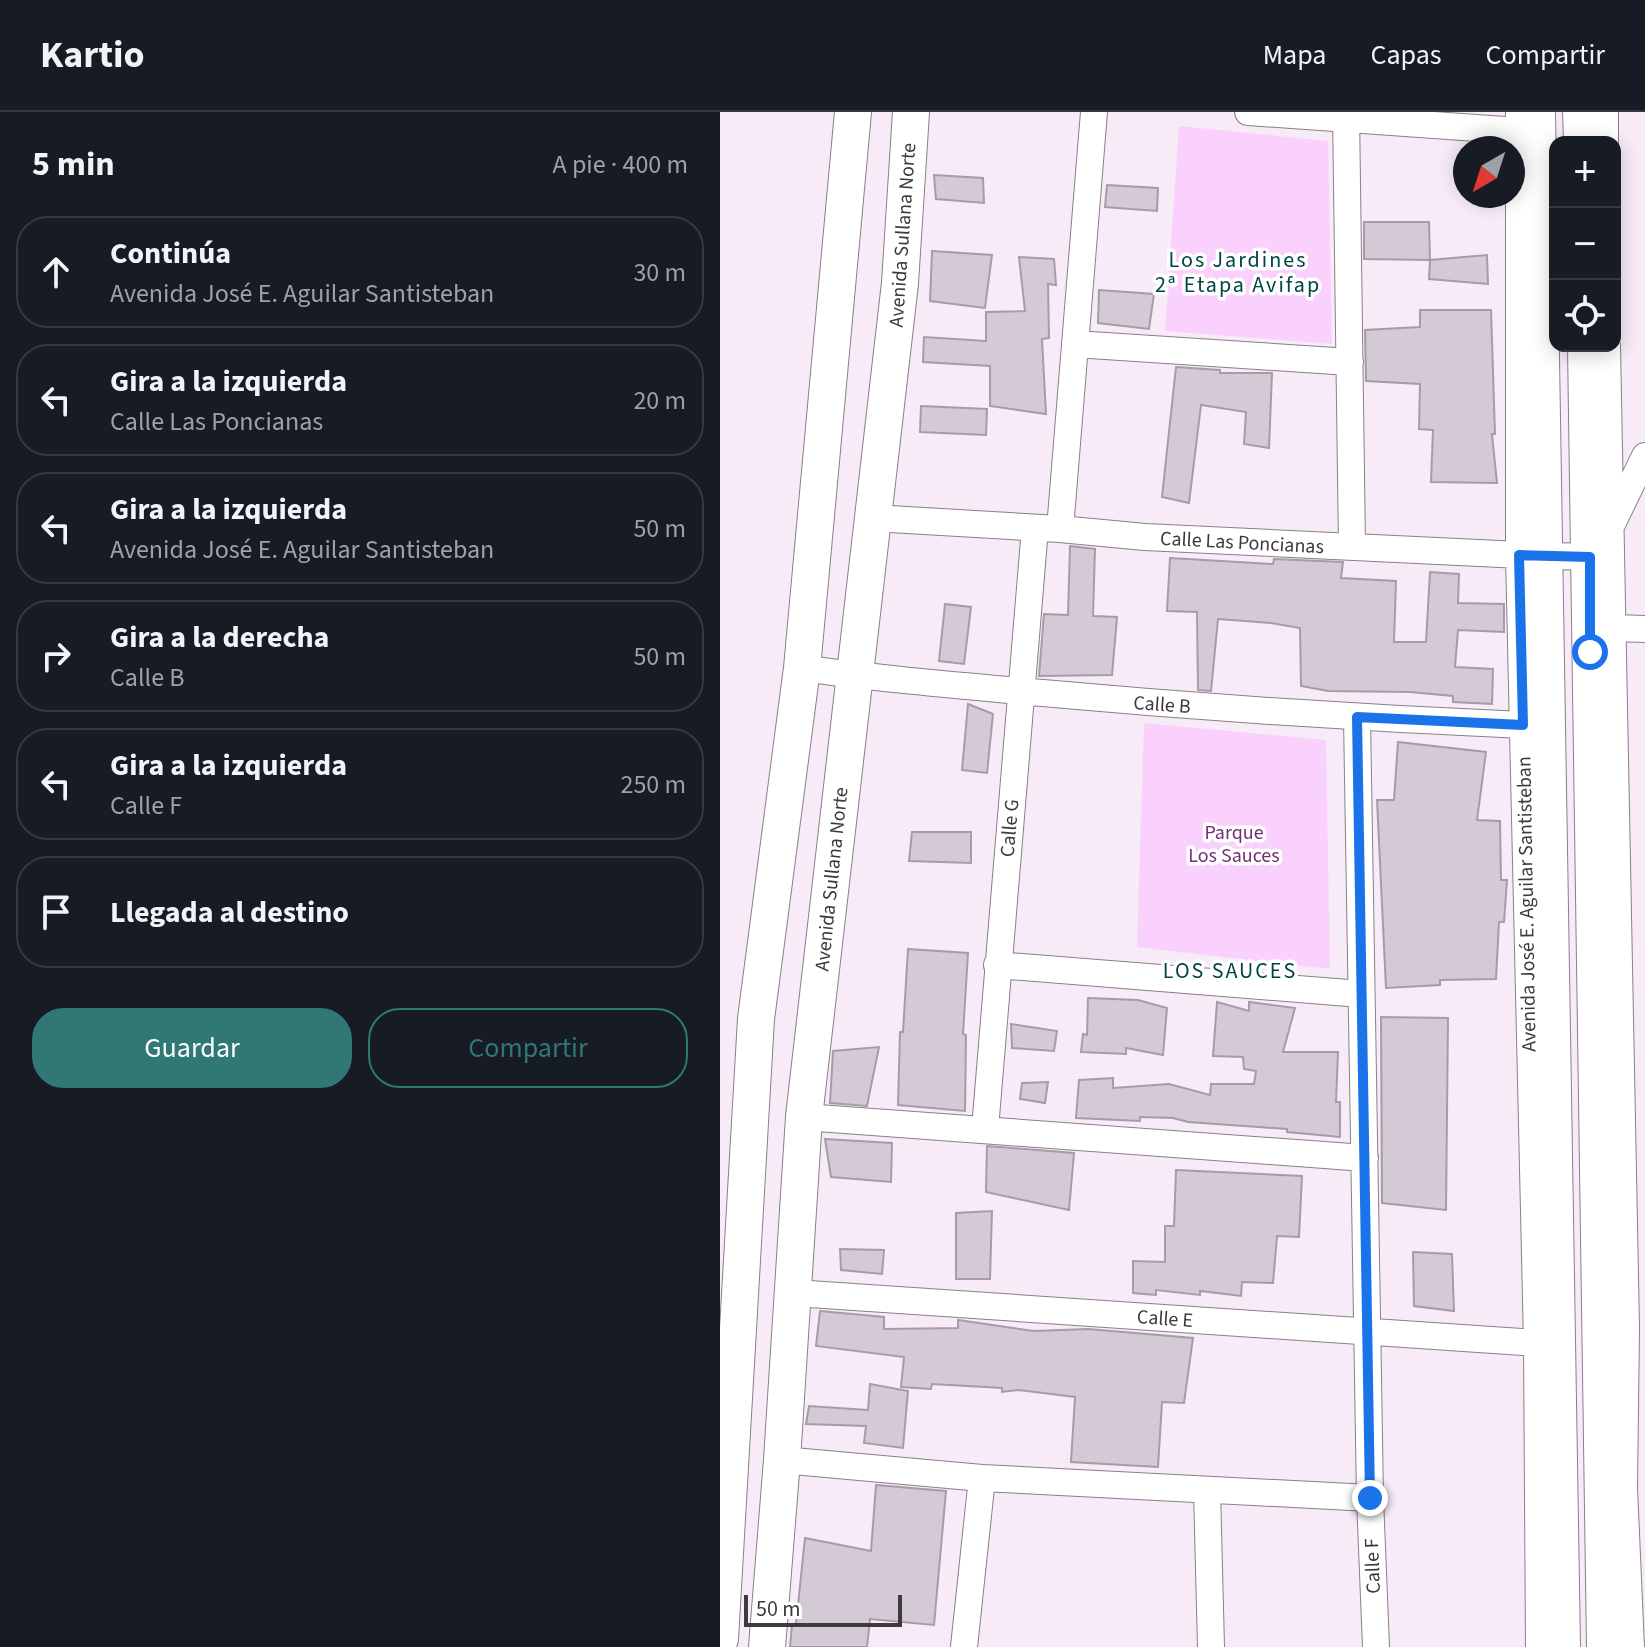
<!DOCTYPE html>
<html lang="es">
<head>
<meta charset="utf-8">
<style>
	body { margin:0; font-family:"Source Sans 3",sans-serif; background:#242831; color:#f1f3f6 }
	.controls { position:absolute; right:24px; top:24px; display:grid; overflow:hidden; border-radius:16px; box-shadow:0 4px 20px #0003 }
	.controls button { width:72px; height:72px; display:grid; place-items:center; padding:0; border:0; border-bottom:2px solid #363941; background:#171b24; color:#f1f3f6; font:40px sans-serif }
	.compass { position:absolute; left:733px; top:24px; width:72px; height:72px; border-radius:50%; background:#171b24; box-shadow:0 4px 20px #0003; rotate:219deg }
	.scale { position:absolute; left:24px; bottom:20px; width:158px; box-sizing:border-box; padding-left:8px; border:4px solid #3d393d; border-top:0; font-size:22px; line-height:28px; white-space:nowrap; color:#3d393d; -webkit-text-stroke:6px #fff; paint-order:stroke }
	.stop { position:absolute; width:24px; height:24px; margin:-18px; border:6px solid #1a73e8; border-radius:50%; background:#fff }
	.stop.end { background:#1a73e8; border-color:#fff; box-shadow:0 2px 8px #0008 }
	.list { margin:0; padding:0; list-style:none }
	h2 { display:flex; justify-content:space-between; align-items:center; height:104px; margin:0; padding:0 32px; font-size:34px }
	h2 small { font-size:26px; font-weight:400; color:#9ea1a6 }
	.list li { display:grid; grid-template-columns:52px 1fr auto; gap:24px; align-items:center; box-sizing:border-box; height:112px; margin:0 16px 16px; padding:0 16px; border:2px solid #363941; border-radius:32px }
	.list b { display:block; font-size:30px; white-space:nowrap }
	.list p { margin:0; font-size:26px; white-space:nowrap; color:#9ea1a6 }
	.list em { font-size:26px; font-style:normal; color:#9ea1a6 }
	.actions { display:flex; gap:16px; padding:24px 32px }
	.actions a { flex:1; padding:18px 0; border:2px solid #2f7875; border-radius:32px; text-align:center; font-size:28px; color:#2f7875 }
	.actions .main { background:#2f7875; color:#fff }
	.icon { flex:none; width:44px; height:44px; fill:none; stroke:currentColor; stroke-width:2; stroke-linecap:round; stroke-linejoin:round }
	.map { position:relative; flex:none; width:925px; height:1535px; overflow:hidden }
	header { display:flex; align-items:center; gap:48px; box-sizing:border-box; height:112px; padding:0 40px; background:#171b24; border-bottom:2px solid #363941 }
	header strong { font-size:38px }
	nav { display:flex; gap:44px; margin-inline-start:auto; font-size:28px }
	main { display:flex }
	aside { flex:1; background:#171b24 }
	.map>svg:first-child { display:block }
	.green { fill:#fad1fc }
	.building { fill:#d4cad5; stroke:#a69ca7; stroke-width:2 }
	.lines { fill:none; stroke-linecap:round; stroke-linejoin:round }
	.street-casing { stroke:#897f89; stroke-width:28 }
	.secondary-casing { stroke:#897f89; stroke-width:38 }
	.street { stroke:#fff; stroke-width:26 }
	.secondary { stroke:#fff; stroke-width:36 }
	.route { stroke:#1a73e8; stroke-width:10 }
	.labels { text-anchor:middle; stroke-width:7; stroke-linejoin:round; paint-order:stroke }
	.street-label { font-size:20px; fill:#3d393d; stroke:#fff }
	.park-label { font-size:20px; fill:#6f3075; stroke:#fff }
	.neighbourhood-label { font-size:22px; letter-spacing:2px; fill:#014543; stroke:#fff }
</style>
</head>
<body>
<header>
<strong>Kartio</strong>
<nav><a>Mapa</a><a>Capas</a><a>Compartir</a></nav>
</header>
<main>
<aside>
<h2>5 min<small>A pie · 400 m</small></h2>
<ul class="list">
<li><svg class="icon" aria-label="ahead" viewBox="0 0 24 24"><path d="M12 20V5M6 11l6-6 6 6"/></svg><div><b>Continúa</b><p>Avenida José E. Aguilar Santisteban</p></div><em>30 m</em></li>
<li><svg class="icon" aria-label="left" viewBox="0 0 24 24"><path d="M17 20v-9H6M10 6l-5 5 5 5"/></svg><div><b>Gira a la izquierda</b><p>Calle Las Poncianas</p></div><em>20 m</em></li>
<li><svg class="icon" aria-label="left" viewBox="0 0 24 24"><path d="M17 20v-9H6M10 6l-5 5 5 5"/></svg><div><b>Gira a la izquierda</b><p>Avenida José E. Aguilar Santisteban</p></div><em>50 m</em></li>
<li><svg class="icon" aria-label="right" viewBox="0 0 24 24"><path d="M7 20v-9h11M14 6l5 5-5 5"/></svg><div><b>Gira a la derecha</b><p>Calle B</p></div><em>50 m</em></li>
<li><svg class="icon" aria-label="left" viewBox="0 0 24 24"><path d="M17 20v-9H6M10 6l-5 5 5 5"/></svg><div><b>Gira a la izquierda</b><p>Calle F</p></div><em>250 m</em></li>
<li><svg class="icon" aria-label="arrive" viewBox="0 0 24 24"><path d="M6 21V4h12l-3 4 3 4H6"/></svg><div><b>Llegada al destino</b></div></li>
</ul>
<div class="actions"><a class="main">Guardar</a><a>Compartir</a></div>
</aside>
<div class="map">
<svg width="925" height="1535" viewBox="0 0 925 1535">
	<rect width="100%" height="100%" fill="#f6ebf7"/>
	<path class="green" d="M 459,14 L 608,29 L 612,232 L 445,219 Z
		M 424,611 L 606,628 L 610,857 L 417,835 Z"/>
	<path class="building" d="M 214,63 L 263,66 L 264,91 L 216,87 Z
		M 387,73 L 438,76 L 437,99 L 385,95 Z
		M 644,110 L 709,110 L 710,148 L 644,147 Z
		M 212,139 L 272,143 L 265,196 L 210,189 Z
		M 767,143 L 768,172 L 709,167 L 710,148 Z
		M 299,145 L 334,147 L 336,173 L 328,172 L 329,226 L 322,227 L 326,302 L 270,294 L 270,254 L 203,250 L 204,225 L 266,229 L 266,200 L 305,199 Z
		M 379,178 L 434,182 L 429,217 L 378,211 Z
		M 700,198 L 771,198 L 775,322 L 772,322 L 777,371 L 711,370 L 713,318 L 699,317 L 700,272 L 646,269 L 645,218 L 700,215 Z
		M 456,255 L 500,258 L 500,261 L 552,261 L 549,336 L 524,332 L 526,300 L 481,293 L 469,391 L 442,385 Z
		M 201,294 L 267,297 L 266,323 L 200,320 Z
		M 350,434 L 375,437 L 373,504 L 397,505 L 392,563 L 319,564 L 324,502 L 348,503 Z
		M 450,446 L 553,452 L 554,447 L 623,450 L 621,466 L 676,469 L 674,530 L 706,530 L 710,460 L 739,462 L 738,491 L 784,492 L 784,520 L 738,518 L 735,555 L 773,557 L 772,592 L 733,590 L 733,584 L 690,580 L 608,579 L 581,574 L 580,516 L 551,511 L 498,507 L 491,579 L 478,578 L 477,500 L 447,499 Z
		M 225,492 L 251,495 L 244,552 L 219,549 Z
		M 248,592 L 273,602 L 267,661 L 242,658 Z
		M 678,630 L 766,640 L 757,708 L 780,709 L 781,768 L 787,768 L 784,810 L 779,810 L 776,867 L 720,868 L 720,873 L 666,876 L 657,688 L 674,688 Z
		M 192,720 L 251,720 L 251,751 L 189,749 Z
		M 188,837 L 248,841 L 243,922 L 246,923 L 245,999 L 178,993 L 180,920 L 183,920 Z
		M 368,886 L 418,888 L 447,896 L 443,943 L 406,936 L 406,942 L 361,940 L 363,922 L 367,923 Z
		M 497,890 L 529,899 L 529,890 L 575,896 L 563,940 L 618,940 L 616,990 L 620,990 L 620,1025 L 567,1020 L 567,1017 L 468,1010 L 453,1006 L 420,1005 L 420,1009 L 356,1006 L 359,968 L 393,966 L 393,976 L 449,972 L 490,983 L 491,972 L 534,972 L 536,959 L 524,957 L 523,945 L 493,944 Z
		M 661,905 L 728,906 L 726,1098 L 662,1091 Z
		M 291,912 L 337,919 L 334,939 L 292,936 Z
		M 159,935 L 147,994 L 110,991 L 113,939 Z
		M 328,970 L 325,991 L 300,987 L 302,971 Z
		M 105,1027 L 172,1031 L 171,1070 L 111,1065 Z
		M 267,1034 L 354,1041 L 349,1098 L 266,1080 Z
		M 456,1058 L 582,1064 L 579,1125 L 557,1124 L 553,1171 L 522,1170 L 521,1184 L 480,1179 L 480,1183 L 436,1178 L 436,1183 L 413,1181 L 413,1149 L 445,1150 L 445,1114 L 454,1114 Z
		M 272,1099 L 270,1167 L 236,1167 L 236,1101 Z
		M 120,1137 L 164,1138 L 162,1162 L 121,1158 Z
		M 693,1140 L 732,1142 L 734,1199 L 694,1194 Z
		M 100,1199 L 164,1205 L 164,1217 L 238,1216 L 238,1208 L 314,1219 L 368,1217 L 473,1226 L 464,1291 L 442,1290 L 438,1355 L 351,1350 L 355,1285 L 299,1278 L 282,1280 L 282,1276 L 212,1272 L 211,1277 L 181,1275 L 184,1245 L 96,1234 Z
		M 150,1272 L 188,1279 L 183,1336 L 144,1331 L 146,1314 L 86,1312 L 89,1294 L 148,1298 Z
		M 156,1373 L 226,1379 L 214,1513 L 150,1507 L 147,1535 L 70,1535 L 72,1512 L 76,1512 L 85,1426 L 151,1439 Z"/>
	<g class="lines">
		<defs>
			<path id="street" d="M 528,0 L 799,19
				M 626,0 L 632,435
				M 799,0 L 799,443 L 817,1231 L 819,1535
				M 885,0 L 885,30
				M 355,232 L 630,250
				M 887,234 L 906,1216 L 904,1376 L 911,1535
				M 153,406 L 340,417 L 425,425 L 824,444 L 884,445
				M 893,410 L 925,344
				M 340,417 L 374,0
				M 894,516 L 925,517
				M 82,556 C 158,567 235,573 311,580 C 475,595 638,606 803,613
				M 637,605 L 650,1386 L 656,1535
				M 277,853 L 641,882
				M 84,1005 L 645,1046
				M 265,1017 L 315,416
				M 74,1181 L 817,1231
				M 62,1348 L 262,1366 L 650,1386
				M 487,1378 L 491,1535
				M 244,1535 L 262,1366"/>
			<path id="secondary" d="M 817,0 L 842,1535
				M 861,0 L 862,30
				M 866,234 L 885,1535
				M 0,1527 L 36,907 L 82,556 L 133,0
				M 47,1535 L 62,1348 L 84,1005 L 180,171 L 191,0"/>
		</defs>
		<use href="#street" class="street-casing"/>
		<use href="#secondary" class="secondary-casing"/>
		<use href="#street" class="street"/>
		<use href="#secondary" class="secondary"/>
	</g>
	<g class="lines">
		<path class="route" d="M 650,1386 L 637,605 L 803,613 L 799,443 L 870,445 L 870,540"/>
	</g>
	<g class="labels">
		<g class="street-label">
			<text transform="translate(182 123) rotate(-86)" y="7">Avenida Sullana Norte</text>
			<text transform="translate(522 430) rotate(3)" y="7">Calle Las Poncianas</text>
			<text transform="translate(442 592) rotate(4)" y="7">Calle B</text>
			<text transform="translate(289 716) rotate(-85)" y="7">Calle G</text>
			<text transform="translate(111 767) rotate(-84)" y="7">Avenida Sullana Norte</text>
			<text transform="translate(806 792) rotate(-91)" y="7">Avenida José E. Aguilar Santisteban</text>
			<text transform="translate(445 1206) rotate(4)" y="7">Calle E</text>
			<text transform="translate(652 1454) rotate(-92)" y="7">Calle F</text>
		</g>
		<g class="park-label">
			<text x="514" y="727">Parque<tspan x="514" dy="23">Los Sauces</tspan></text>
		</g>
		<g class="neighbourhood-label">
			<text x="518" y="155">Los Jardines<tspan x="518" dy="25">2ª Etapa Avifap</tspan></text>
			<text x="510" y="866">LOS SAUCES</text>
		</g>
	</g>
</svg>
<div class="controls">
<button>+</button>
<button>−</button>
<button><svg class="icon" aria-label="locate" viewBox="0 0 24 24"><circle cx="12" cy="12" r="6"/><path d="M12 2v4M12 18v4M2 12h4M18 12h4"/></svg></button>
</div>
<svg class="compass" viewBox="-18 -18 36 36"><path d="M0-13l5 13h-10z" fill="#e53935"/><path d="M0 13l5-13h-10z" fill="#9ea1a6"/></svg>
<div class="scale">50 m</div>
<div class="stop" style="left:870px;top:540px"></div>
<div class="stop end" style="left:650px;top:1386px"></div>
</div>
</main>
</body>
</html>
